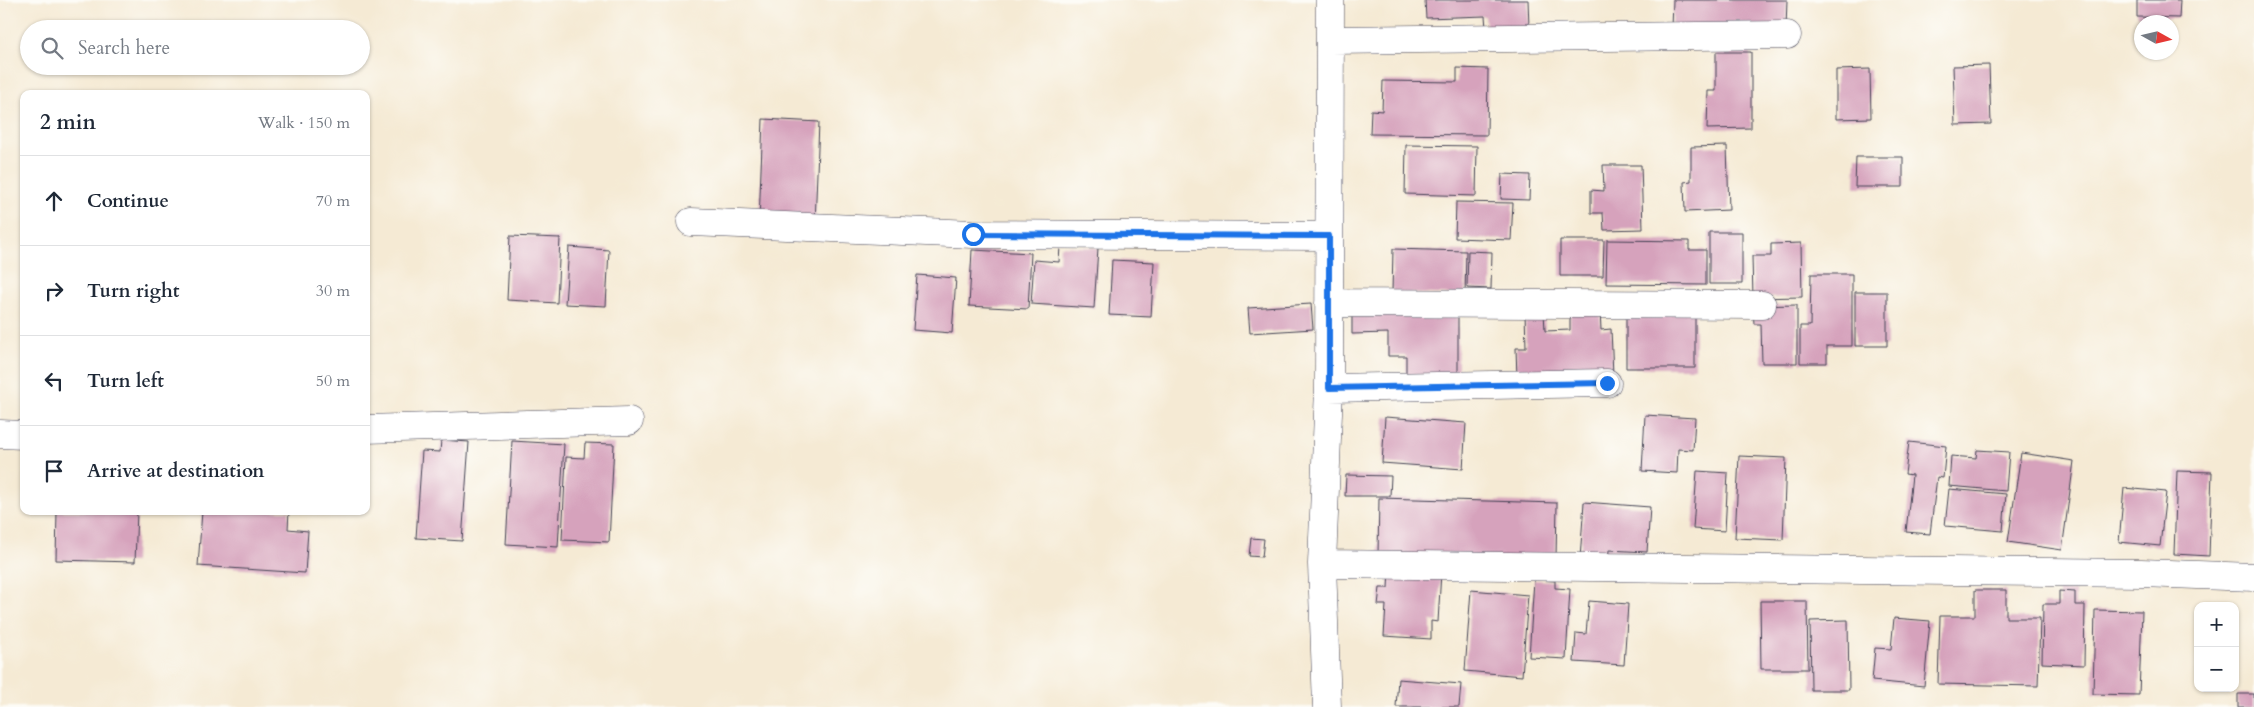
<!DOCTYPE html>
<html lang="en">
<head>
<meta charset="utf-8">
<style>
	body { margin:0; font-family:Cardo,serif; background:#f2f2f3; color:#1f2937 }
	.controls { position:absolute; right:15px; bottom:15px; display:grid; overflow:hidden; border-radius:10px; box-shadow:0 1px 4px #0004 }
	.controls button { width:45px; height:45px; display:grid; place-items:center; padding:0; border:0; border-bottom:1px solid #e0e1e3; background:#fff; color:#1f2937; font:25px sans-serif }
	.compass { position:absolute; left:2134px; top:15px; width:45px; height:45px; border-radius:50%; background:#fff; box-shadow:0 1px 4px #0004; rotate:98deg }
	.stop { position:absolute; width:15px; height:15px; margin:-11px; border:4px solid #1a73e8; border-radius:50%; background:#fff }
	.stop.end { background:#1a73e8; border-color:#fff; box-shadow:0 1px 5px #0008 }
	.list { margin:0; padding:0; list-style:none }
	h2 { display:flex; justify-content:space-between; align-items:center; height:65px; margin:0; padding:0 20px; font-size:21px }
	h2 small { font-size:16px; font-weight:400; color:#747a83 }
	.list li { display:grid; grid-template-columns:32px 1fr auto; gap:15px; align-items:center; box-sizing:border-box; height:90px; padding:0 20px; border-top:1px solid #e0e1e3 }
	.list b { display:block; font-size:19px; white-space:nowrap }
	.list em { font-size:16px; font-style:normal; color:#747a83 }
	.icon { flex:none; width:28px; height:28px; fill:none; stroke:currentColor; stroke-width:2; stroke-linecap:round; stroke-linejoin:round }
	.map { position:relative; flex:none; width:2254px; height:707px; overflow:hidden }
	.search { position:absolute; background:#fff; box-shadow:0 1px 4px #0004; left:20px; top:20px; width:350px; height:55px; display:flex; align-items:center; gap:12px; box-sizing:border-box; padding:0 18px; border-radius:28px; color:#747a83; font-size:19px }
	.panel { position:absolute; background:#fff; box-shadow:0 1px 4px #0004; left:20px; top:90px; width:350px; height:425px; border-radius:10px }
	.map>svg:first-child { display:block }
	.building { fill:#d6a2bc }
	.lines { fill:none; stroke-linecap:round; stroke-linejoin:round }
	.minor-casing { stroke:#424052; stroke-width:29 }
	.minor { stroke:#fff; stroke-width:28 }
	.route { stroke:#1a73e8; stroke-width:6 }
</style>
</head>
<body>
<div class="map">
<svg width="2254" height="707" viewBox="0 0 2254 707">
	<rect width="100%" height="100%" fill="#fdfcf7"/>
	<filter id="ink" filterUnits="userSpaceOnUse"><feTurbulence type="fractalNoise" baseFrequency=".02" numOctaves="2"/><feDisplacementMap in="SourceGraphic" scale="10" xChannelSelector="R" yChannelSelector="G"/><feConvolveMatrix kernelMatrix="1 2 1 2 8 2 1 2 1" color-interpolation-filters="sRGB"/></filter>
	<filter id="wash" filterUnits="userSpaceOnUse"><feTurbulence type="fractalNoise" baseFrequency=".0096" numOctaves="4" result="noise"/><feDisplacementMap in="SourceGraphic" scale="20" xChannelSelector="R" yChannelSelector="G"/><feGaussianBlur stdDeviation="1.12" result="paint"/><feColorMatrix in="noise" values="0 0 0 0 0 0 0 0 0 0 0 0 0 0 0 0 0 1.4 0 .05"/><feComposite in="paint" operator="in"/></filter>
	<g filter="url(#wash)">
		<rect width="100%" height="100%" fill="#f5ead4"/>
		<g id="blocks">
			<path class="building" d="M 1425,0 L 1528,0 L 1529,27 L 1486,28 L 1485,16 L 1426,18 Z
				M 1673,0 L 1787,0 L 1786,29 L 1672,28 Z
				M 2137,0 L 2180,0 L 2179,18 L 2137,17 Z
				M 1716,52 L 1751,52 L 1751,128 L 1707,129 L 1708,91 L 1716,91 Z
				M 1989,65 L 1991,124 L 1955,125 L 1953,66 Z
				M 1457,68 L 1488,69 L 1487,135 L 1370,134 L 1371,110 L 1382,111 L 1383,81 L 1457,82 Z
				M 1870,69 L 1871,118 L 1836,119 L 1836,70 Z
				M 763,119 L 819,122 L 815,224 L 759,222 Z
				M 1406,145 L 1477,146 L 1476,196 L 1405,194 Z
				M 1727,146 L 1729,210 L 1685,212 L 1684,182 L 1691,181 L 1691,147 Z
				M 1856,157 L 1903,157 L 1903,187 L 1855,187 Z
				M 1603,165 L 1641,165 L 1643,229 L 1604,230 L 1603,213 L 1591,213 L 1591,190 L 1604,191 Z
				M 1502,174 L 1530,175 L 1529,200 L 1501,199 Z
				M 1456,202 L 1513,203 L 1511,240 L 1455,238 Z
				M 1709,232 L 1742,232 L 1742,284 L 1709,284 Z
				M 510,236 L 560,238 L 557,303 L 507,300 Z
				M 1560,240 L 1604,240 L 1603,276 L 1560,276 Z
				M 1607,240 L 1689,241 L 1689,250 L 1706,250 L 1706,285 L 1606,284 Z
				M 1801,243 L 1802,297 L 1753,298 L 1752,256 L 1771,256 L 1771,244 Z
				M 1060,246 L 1098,248 L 1094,308 L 1031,304 L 1034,260 L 1059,262 Z
				M 569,247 L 609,250 L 606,306 L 565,304 Z
				M 1393,249 L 1466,251 L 1465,295 L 1392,293 Z
				M 972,250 L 1031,253 L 1028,309 L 969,306 Z
				M 1468,251 L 1492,252 L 1491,289 L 1467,288 Z
				M 1112,260 L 1154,262 L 1151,317 L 1109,315 Z
				M 1811,274 L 1852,274 L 1852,346 L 1827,346 L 1827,363 L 1800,363 L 1800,326 L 1810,326 Z
				M 917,275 L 956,278 L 952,333 L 913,330 Z
				M 1855,292 L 1887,292 L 1887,346 L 1855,346 Z
				M 1311,304 L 1313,329 L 1250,333 L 1248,308 Z
				M 1797,305 L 1797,363 L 1762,363 L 1761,324 L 1754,324 L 1753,306 Z
				M 1600,309 L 1601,330 L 1611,329 L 1613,375 L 1517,378 L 1516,348 L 1526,348 L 1525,313 L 1544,312 L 1545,331 L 1570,330 L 1570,310 Z
				M 1626,309 L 1695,309 L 1695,368 L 1626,368 Z
				M 1458,312 L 1458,374 L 1406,375 L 1406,356 L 1388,356 L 1388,333 L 1352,334 L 1352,315 Z
				M 1645,415 L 1695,418 L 1693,450 L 1678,449 L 1677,473 L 1642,471 Z
				M 1385,417 L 1466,423 L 1463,469 L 1382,463 Z
				M 441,440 L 469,442 L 462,541 L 416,538 L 422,451 L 440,452 Z
				M 512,441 L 564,444 L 558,547 L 506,544 Z
				M 1909,442 L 1946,446 L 1943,478 L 1937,477 L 1930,534 L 1906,532 L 1912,475 L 1905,474 Z
				M 585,443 L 614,444 L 609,542 L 562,540 L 566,457 L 584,458 Z
				M 1977,450 L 2009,452 L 2006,491 L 1949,486 L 1951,456 L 1976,458 Z
				M 2021,453 L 2074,461 L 2062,550 L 2008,542 Z
				M 1739,456 L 1786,458 L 1783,540 L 1735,538 Z
				M 1697,471 L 1728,473 L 1725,531 L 1693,529 Z
				M 2177,471 L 2212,472 L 2209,556 L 2174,554 Z
				M 1346,475 L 1391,476 L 1390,496 L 1345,496 Z
				M 2124,488 L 2166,492 L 2160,546 L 2119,542 Z
				M 1949,489 L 2006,494 L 2003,531 L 1945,526 Z
				M 1379,498 L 1557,503 L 1556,559 L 1378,555 Z
				M 1584,502 L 1650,507 L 1647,552 L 1609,550 L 1608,561 L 1580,559 Z
				M 57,511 L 137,512 L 135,562 L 56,560 Z
				M 202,511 L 289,511 L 288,529 L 308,531 L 305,573 L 198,566 Z
				M 1251,538 L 1264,539 L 1262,557 L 1249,556 Z
				M 1389,569 L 1441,572 L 1438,622 L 1431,621 L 1431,639 L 1384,636 L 1386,605 L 1378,605 L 1380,588 L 1388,588 Z
				M 1534,580 L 1555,581 L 1555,588 L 1570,589 L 1566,659 L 1529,657 Z
				M 1471,590 L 1528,595 L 1522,676 L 1465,671 Z
				M 1975,590 L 2006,590 L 2006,618 L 2040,618 L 2038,686 L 1938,684 L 1940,616 L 1975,616 Z
				M 2059,591 L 2075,592 L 2075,605 L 2085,605 L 2084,665 L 2042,663 L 2043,604 L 2059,604 Z
				M 1589,601 L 1628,604 L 1624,665 L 1574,662 L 1576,633 L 1586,634 Z
				M 1760,601 L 1807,601 L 1808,669 L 1761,669 Z
				M 2095,610 L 2142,611 L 2139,695 L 2093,694 Z
				M 1894,618 L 1930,621 L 1924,686 L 1872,681 L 1875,648 L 1891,649 Z
				M 1848,620 L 1849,690 L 1811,690 L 1810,621 Z
				M 1398,679 L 1461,684 L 1459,707 L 1396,707 Z
				M 2238,694 L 2254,694 L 2254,707 L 2238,707 Z"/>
		</g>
	</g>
	<g filter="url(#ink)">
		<use href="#blocks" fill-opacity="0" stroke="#424052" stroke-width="1"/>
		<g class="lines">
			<defs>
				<path id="minor" d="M 1330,40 L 1787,35
					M 691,222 L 973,234 L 1329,236
					M 1329,303 L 1762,305
					M 1329,388 L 1607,383
					M 366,429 L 629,421
					M 0,434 L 24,435
					M 1322,564 L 2141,573 L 2254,577
					M 1327,707 L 1322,564 L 1329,388 L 1330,0"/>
			</defs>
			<use href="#minor" class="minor-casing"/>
			<use href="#minor" class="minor"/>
		</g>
	</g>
	<g class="lines" filter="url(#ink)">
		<path class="route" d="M 973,234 L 1329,236 L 1329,388 L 1607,383"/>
	</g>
</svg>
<div class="controls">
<button>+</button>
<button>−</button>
</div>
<svg class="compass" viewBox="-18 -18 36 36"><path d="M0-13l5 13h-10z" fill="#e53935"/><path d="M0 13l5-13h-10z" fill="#747a83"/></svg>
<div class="stop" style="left:973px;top:234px"></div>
<div class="stop end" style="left:1607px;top:383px"></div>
<div class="search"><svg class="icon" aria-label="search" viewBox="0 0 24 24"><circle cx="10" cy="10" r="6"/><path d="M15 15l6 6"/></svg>Search here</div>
<section class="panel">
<h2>2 min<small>Walk · 150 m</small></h2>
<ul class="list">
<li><svg class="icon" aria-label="ahead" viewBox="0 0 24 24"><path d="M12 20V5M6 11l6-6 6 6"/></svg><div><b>Continue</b></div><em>70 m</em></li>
<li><svg class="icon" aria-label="right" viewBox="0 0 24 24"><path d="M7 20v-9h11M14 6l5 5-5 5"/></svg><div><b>Turn right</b></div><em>30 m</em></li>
<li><svg class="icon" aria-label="left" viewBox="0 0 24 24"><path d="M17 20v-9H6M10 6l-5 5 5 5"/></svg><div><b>Turn left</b></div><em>50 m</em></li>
<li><svg class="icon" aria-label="arrive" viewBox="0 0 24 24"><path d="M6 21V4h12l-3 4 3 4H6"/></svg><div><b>Arrive at destination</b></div></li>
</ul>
</section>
</div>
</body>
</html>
